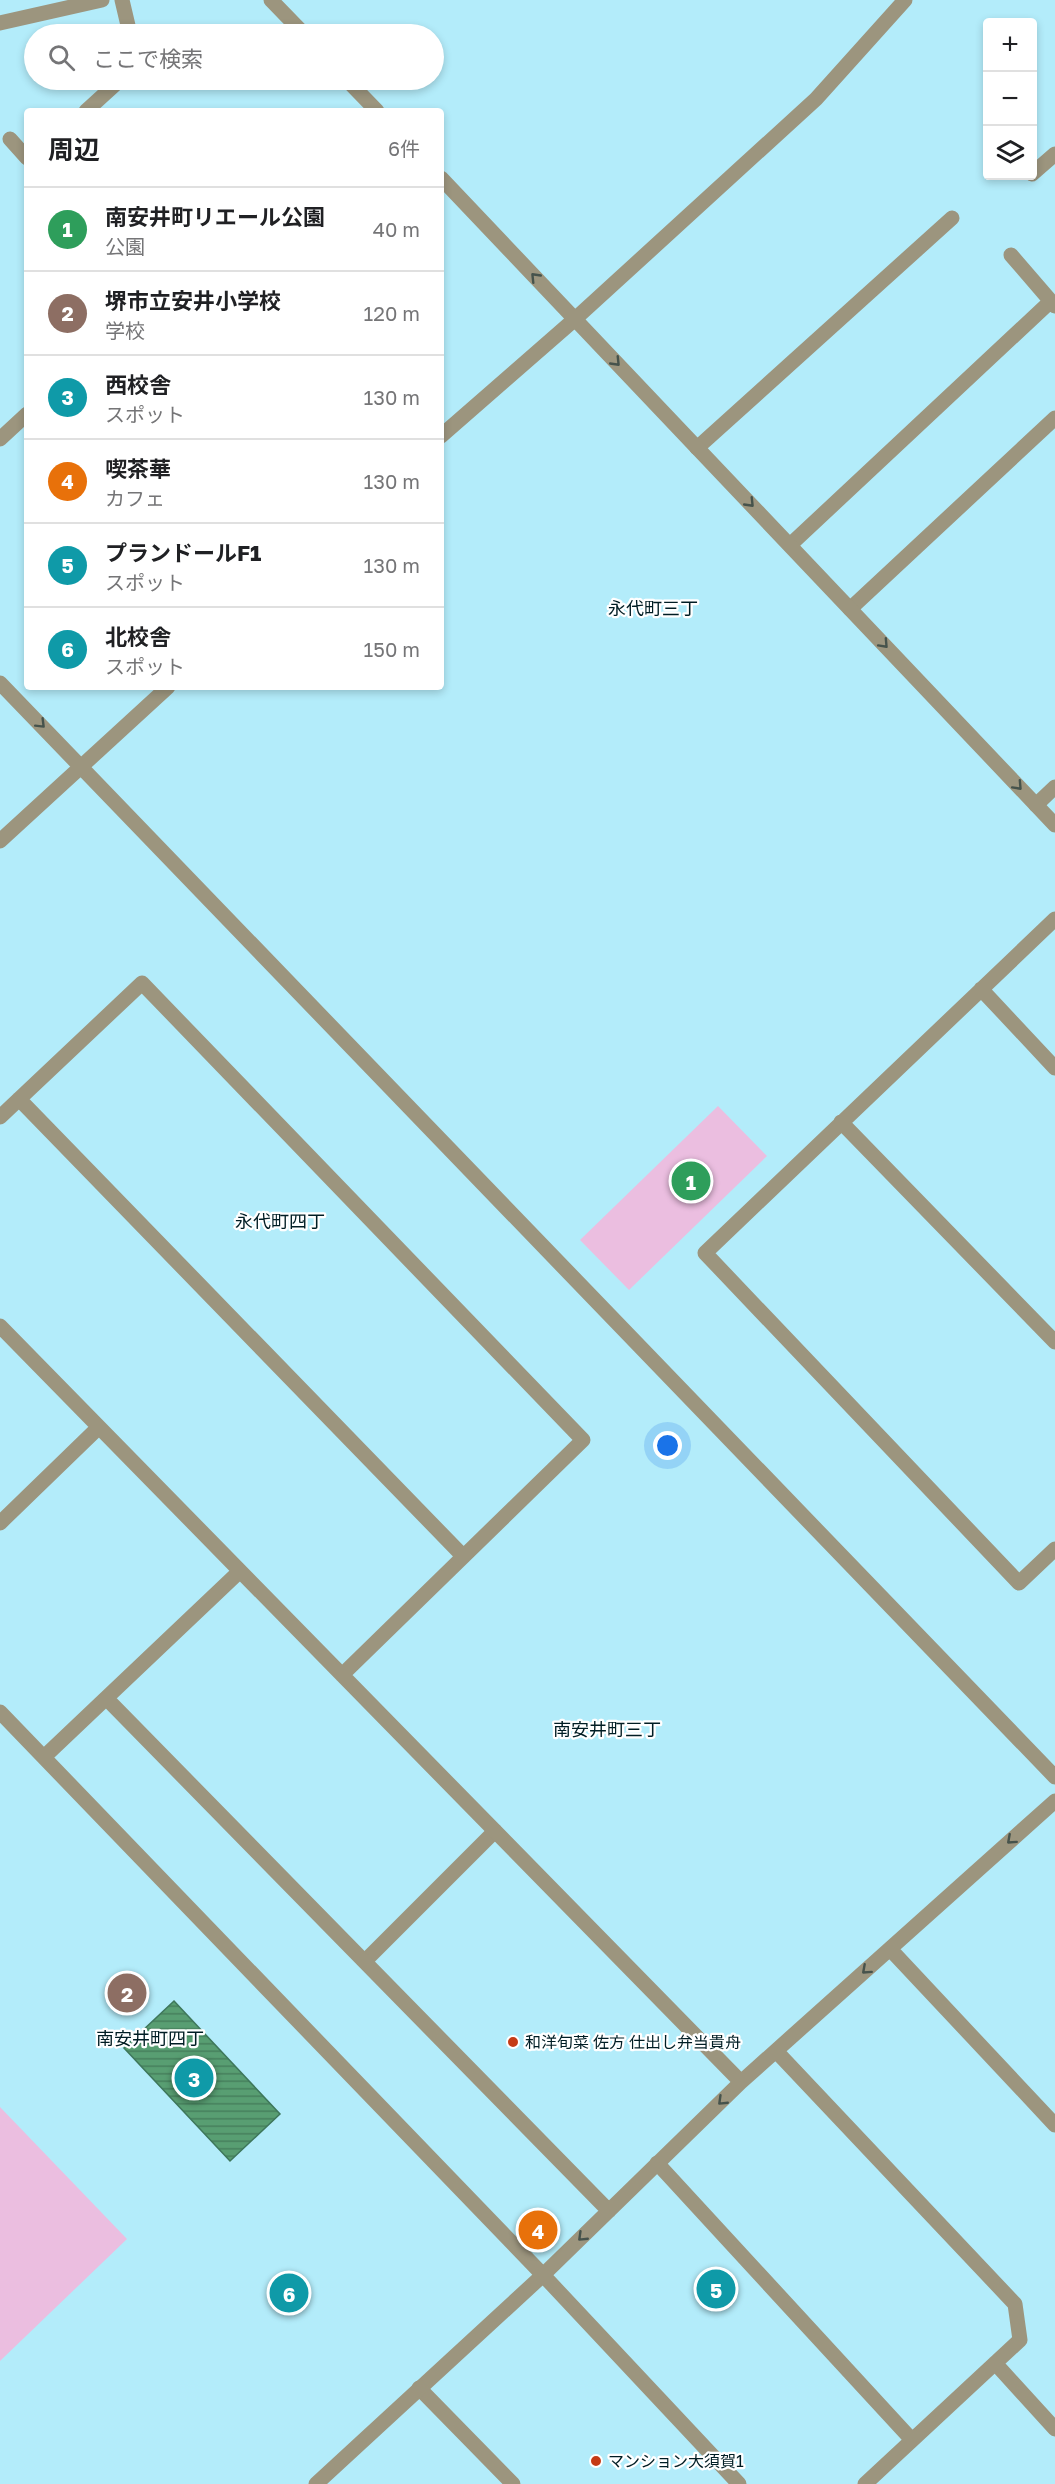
<!DOCTYPE html>
<html lang="ja">
<head>
<meta charset="utf-8">
<style>
	body { margin:0; font-family:"Golos Text","Noto Sans JP",sans-serif; background:#f2f2f2; color:#202124 }
	.controls { position:absolute; right:18px; top:18px; display:grid; overflow:hidden; border-radius:6px; box-shadow:0 3px 9px #0003 }
	.controls button { width:54px; height:54px; display:grid; place-items:center; padding:0; border:0; border-bottom:2px solid #e0e0e0; background:#fff; color:#202124; font:30px sans-serif }
	.you { position:absolute; left:668px; top:1446px; width:21px; height:21px; margin:-15px; border:4px solid #fff; border-radius:50%; background:#1a73e8; box-shadow:0 0 0 9px #1a73e833 }
	.badge { display:grid; place-items:center; width:39px; height:39px; border-radius:50%; background:#ea580c; color:#fff; font-size:20px; font-weight:700 }
	.pin { position:absolute; translate:-50% -50%; border:3px solid #fff; box-shadow:0 2px 6px #0006 }
	.list { margin:0; padding:0; list-style:none }
	h2 { display:flex; justify-content:space-between; align-items:center; height:78px; margin:0; padding:0 24px; font-size:26px }
	h2 small { font-size:20px; font-weight:400; color:#757577 }
	.list li { display:grid; grid-template-columns:39px 1fr auto; gap:18px; align-items:center; box-sizing:border-box; height:84px; padding:0 24px; border-top:2px solid #e0e0e0 }
	.list b { display:block; font-size:22px; white-space:nowrap }
	.list p { margin:0; font-size:20px; white-space:nowrap; color:#757577 }
	.list em { font-size:20px; font-style:normal; color:#757577 }
	.icon { flex:none; width:33px; height:33px; fill:none; stroke:currentColor; stroke-width:2; stroke-linecap:round; stroke-linejoin:round }
	.map { position:relative; flex:none; width:1055px; height:2484px; overflow:hidden }
	.search { position:absolute; background:#fff; box-shadow:0 3px 9px #0003; left:24px; top:24px; width:420px; height:66px; display:flex; align-items:center; gap:15px; box-sizing:border-box; padding:0 21px; border-radius:33px; color:#757577; font-size:22px }
	.panel { position:absolute; background:#fff; box-shadow:0 3px 9px #0003; left:24px; top:108px; width:420px; height:582px; border-radius:6px }
	.map>svg:first-child { display:block }
	.green { fill:#ebbee0 }
	.water { fill:url(#water-rules); stroke:#3e775b; stroke-width:1.5 }
	.lines { fill:none; stroke-linecap:round; stroke-linejoin:round }
	.lane { stroke:#9c957e; stroke-width:15 }
	.street { stroke:#9c957e; stroke-width:15 }
	.oneway { stroke:#46534c }
	.poi-dot { fill:#c53b16; stroke:#fff; stroke-width:2 }
	.labels { text-anchor:middle; stroke-width:4.5; stroke-linejoin:round; paint-order:stroke }
	.poi-label { font-size:16px; fill:#001d24; stroke:#fff; text-anchor:start }
	.neighbourhood-label { font-size:18px; fill:#001d24; stroke:#fff }
</style>
</head>
<body>
<div class="map">
<svg width="1055" height="2484" viewBox="0 0 1055 2484">
	<defs>
		<pattern id="water-rules" width="6" height="5" patternUnits="userSpaceOnUse" patternTransform="scale(1.5)"><rect width="6" height="5" fill="#589e72"/><path d="M0 2.5h6" fill="none" stroke="#46805d"/></pattern>
	</defs>
	<rect width="100%" height="100%" fill="#b3ecfa"/>
	<path class="green" d="M 718,1106 L 767,1156 L 629,1290 L 580,1240 Z
		M 0,2107 L 127,2239 L 0,2361 Z"/>
	<path class="water" d="M 174,2001 L 280,2114 L 230,2161 L 124,2048 Z"/>
	<g class="lines">
		<path class="lane" d="M 122,0 L 130,34
			M 86,111 L 120,80
			M 10,139 L 27,158
			M 1011,255 L 1055,306
			M 0,439 L 27,414
			M 697,448 L 952,218
			M 790,545 L 1051,301
			M 850,609 L 1055,418
			M 1036,805 L 1055,787
			M 365,1961 L 495,1831
			M 419,2388 L 513,2484"/>
		<path class="street" d="M 271,0 L 304,34
			M 0,23 L 102,0
			M 347,80 L 377,111
			M 1032,174 L 1055,154
			M 441,178 L 1055,825
			M 441,436 L 575,319 L 816,99 L 905,0
			M 0,683 L 1055,1777
			M 0,841 L 168,687
			M 1055,919 L 705,1253 L 1019,1583 L 1055,1549
			M 981,989 L 1055,1068
			M 19,1099 L 463,1556
			M 0,1117 L 142,983 L 583,1440 L 342,1675
			M 841,1122 L 1055,1342
			M 0,1326 L 741,2082
			M 0,1523 L 99,1427
			M 106,1698 L 609,2211
			M 0,1712 L 543,2275 L 739,2484
			M 44,1757 L 240,1571
			M 890,1949 L 1055,2125
			M 776,2051 L 1015,2304 L 1020,2340 L 865,2484
			M 657,2163 L 912,2440
			M 995,2363 L 1055,2429
			M 316,2484 L 543,2275 L 741,2082 L 1055,1801"/>
	</g>
	<defs><path id="oneway-chevron" d="M-2-3.5L2.5 0L-2 3.5" fill="none" stroke-width="1.6" stroke-linecap="round" stroke-linejoin="round" transform="scale(1.5)"/></defs>
	<g class="oneway">
		<use href="#oneway-chevron" transform="translate(535 277) rotate(-134)"/>
		<use href="#oneway-chevron" transform="translate(616 362) rotate(46)"/>
		<use href="#oneway-chevron" transform="translate(750 503) rotate(46)"/>
		<use href="#oneway-chevron" transform="translate(884 644) rotate(47)"/>
		<use href="#oneway-chevron" transform="translate(41 724) rotate(45)"/>
		<use href="#oneway-chevron" transform="translate(1018 786) rotate(47)"/>
		<use href="#oneway-chevron" transform="translate(1011 1840) rotate(138)"/>
		<use href="#oneway-chevron" transform="translate(866 1970) rotate(138)"/>
		<use href="#oneway-chevron" transform="translate(722 2101) rotate(136)"/>
		<use href="#oneway-chevron" transform="translate(582 2237) rotate(136)"/>
	</g>
	<g class="poi-dot">
		<circle cx="513" cy="2042" r="6"/>
		<circle cx="596" cy="2461" r="6"/>
	</g>
	<g class="labels">
		<g class="poi-label">
			<text x="525" y="2048">和洋旬菜 佐方 仕出し弁当貴舟</text>
			<text x="608" y="2467">マンション大須賀1</text>
		</g>
		<g class="neighbourhood-label">
			<text x="653" y="615">永代町三丁</text>
			<text x="280" y="1228">永代町四丁</text>
			<text x="607" y="1736">南安井町三丁</text>
			<text x="150" y="2045">南安井町四丁</text>
		</g>
	</g>
</svg>
<div class="controls">
<button>+</button>
<button>−</button>
<button><svg class="icon" aria-label="layers" viewBox="0 0 24 24"><path d="M12 4l9 5-9 5-9-5zM3 14l9 5 9-5"/></svg></button>
</div>
<div class="you"></div>
<div class="pin badge" style="left:691px;top:1181px;background:#2e9e5b">1</div>
<div class="pin badge" style="left:127px;top:1993px;background:#8d6e63">2</div>
<div class="pin badge" style="left:194px;top:2078px;background:#0f9aa8">3</div>
<div class="pin badge" style="left:538px;top:2230px;background:#e8710a">4</div>
<div class="pin badge" style="left:716px;top:2289px;background:#0f9aa8">5</div>
<div class="pin badge" style="left:289px;top:2293px;background:#0f9aa8">6</div>
<div class="search"><svg class="icon" aria-label="search" viewBox="0 0 24 24"><circle cx="10" cy="10" r="6"/><path d="M15 15l6 6"/></svg>ここで検索</div>
<section class="panel">
<h2>周辺<small>6件</small></h2>
<ul class="list">
<li><span class="badge" style="background:#2e9e5b">1</span><div><b>南安井町リエール公園</b><p>公園</p></div><em>40 m</em></li>
<li><span class="badge" style="background:#8d6e63">2</span><div><b>堺市立安井小学校</b><p>学校</p></div><em>120 m</em></li>
<li><span class="badge" style="background:#0f9aa8">3</span><div><b>西校舎</b><p>スポット</p></div><em>130 m</em></li>
<li><span class="badge" style="background:#e8710a">4</span><div><b>喫茶華</b><p>カフェ</p></div><em>130 m</em></li>
<li><span class="badge" style="background:#0f9aa8">5</span><div><b>プランドールF1</b><p>スポット</p></div><em>130 m</em></li>
<li><span class="badge" style="background:#0f9aa8">6</span><div><b>北校舎</b><p>スポット</p></div><em>150 m</em></li>
</ul>
</section>
</div>
</body>
</html>
